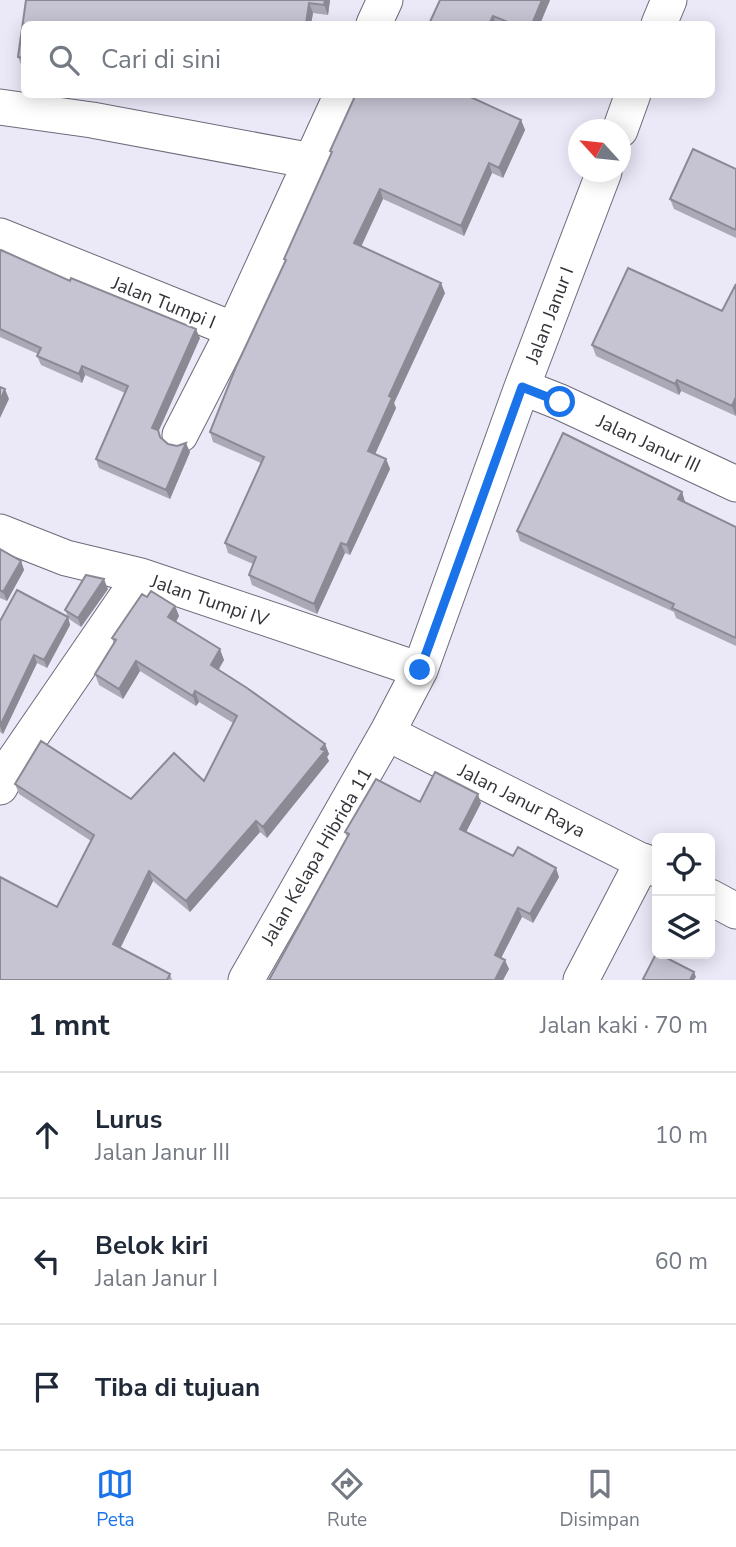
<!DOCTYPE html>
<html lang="id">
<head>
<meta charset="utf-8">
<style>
	body { margin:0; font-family:"Nunito Sans",sans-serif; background:#f6f6f7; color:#1f2937 }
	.controls { position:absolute; right:21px; bottom:21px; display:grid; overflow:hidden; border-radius:10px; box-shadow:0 4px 18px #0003 }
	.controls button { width:63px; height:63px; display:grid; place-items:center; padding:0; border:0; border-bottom:2px solid #e0e1e3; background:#fff; color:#1f2937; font:35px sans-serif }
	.compass { position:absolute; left:568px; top:119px; width:63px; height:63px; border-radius:50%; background:#fff; box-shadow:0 4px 18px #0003; rotate:297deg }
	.stop { position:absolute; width:21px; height:21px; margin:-16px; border:5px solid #1a73e8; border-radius:50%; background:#fff }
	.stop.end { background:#1a73e8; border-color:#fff; box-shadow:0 2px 7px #0008 }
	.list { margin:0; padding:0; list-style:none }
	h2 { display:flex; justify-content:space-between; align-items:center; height:91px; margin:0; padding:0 28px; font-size:30px }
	h2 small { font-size:23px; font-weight:400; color:#747a83 }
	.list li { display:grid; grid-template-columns:46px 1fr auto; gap:21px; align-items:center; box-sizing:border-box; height:126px; padding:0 28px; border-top:2px solid #e0e1e3 }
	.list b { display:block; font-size:26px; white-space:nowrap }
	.list p { margin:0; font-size:23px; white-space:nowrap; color:#747a83 }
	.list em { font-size:23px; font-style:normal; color:#747a83 }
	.icon { flex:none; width:38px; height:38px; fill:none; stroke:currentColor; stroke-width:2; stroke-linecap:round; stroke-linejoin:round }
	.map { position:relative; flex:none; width:736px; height:980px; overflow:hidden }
	.search { position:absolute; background:#fff; box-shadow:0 4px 18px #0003; left:21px; right:21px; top:21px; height:77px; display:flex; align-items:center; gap:18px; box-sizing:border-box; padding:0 24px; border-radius:10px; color:#747a83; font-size:26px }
	.sheet { height:469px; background:#fff }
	nav { display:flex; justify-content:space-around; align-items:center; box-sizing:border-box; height:98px; border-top:2px solid #e0e1e3; background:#fff; font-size:19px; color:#747a83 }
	nav a { display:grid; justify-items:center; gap:4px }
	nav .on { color:#1a73e8 }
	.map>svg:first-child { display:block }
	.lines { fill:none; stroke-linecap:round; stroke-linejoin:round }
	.minor-casing { stroke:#6d6b79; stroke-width:37 }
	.minor { stroke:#fff; stroke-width:35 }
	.wall { fill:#aaa9b5 }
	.shaded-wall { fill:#8b8994 }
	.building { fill:#c6c4d3; stroke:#8b8994; stroke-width:2 }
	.route { stroke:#1a73e8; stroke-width:9 }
	.labels { text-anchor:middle; stroke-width:5; stroke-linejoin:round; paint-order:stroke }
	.street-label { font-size:19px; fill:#343339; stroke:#fff }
</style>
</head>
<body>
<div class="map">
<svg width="736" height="980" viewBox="0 0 736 980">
	<rect width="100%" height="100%" fill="#ebe9f8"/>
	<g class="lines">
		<defs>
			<path id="minor" d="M 374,24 L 385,0
				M 659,24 L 669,0
				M 0,107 L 92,120 L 312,161
				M 620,130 L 633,94
				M 0,236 L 234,330 L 342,94
				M 522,387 L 560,402 L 736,484
				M 180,435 L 234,330
				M 0,532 L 66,558 L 141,576 L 420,670
				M 387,733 L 657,869
				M 0,787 L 14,761 L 141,576
				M 710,897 L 736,911
				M 246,980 L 387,733 L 420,670 L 522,387 L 604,172
				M 581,980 L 643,861"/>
		</defs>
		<use href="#minor" class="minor-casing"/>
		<use href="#minor" class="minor"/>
	</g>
	<path class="wall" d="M 26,0 L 330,0 L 328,15 L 313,13 L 311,24 L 24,24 L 24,67 L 22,67 L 18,57 Z
		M 550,0 L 540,24 L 429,24 Z
		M 356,94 L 468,94 L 467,96 L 521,120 L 525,130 L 503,178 L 492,173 L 464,236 L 383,199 L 361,247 L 445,293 L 394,403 L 396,408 L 375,454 L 386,459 L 390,469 L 350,555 L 345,553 L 317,614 L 252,585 L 249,575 L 253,564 L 228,553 L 225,543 L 261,463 L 213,442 L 210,432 L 285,262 L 284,259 L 331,154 L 330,151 Z
		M 736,169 L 736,238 L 674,209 L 670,199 Z
		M 0,253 L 200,338 L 158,432 L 160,437 L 168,444 L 190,452 L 170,499 L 99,468 L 96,459 L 125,393 L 85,375 L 82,383 L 41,365 L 37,356 L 38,354 L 0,337 Z
		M 722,311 L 736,416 L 681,391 L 679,395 L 596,356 L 592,345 Z
		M 682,492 L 685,502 L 736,527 L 736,646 L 676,618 L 674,612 L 520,541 L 517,531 Z
		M 0,549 L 21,561 L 24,570 L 7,601 L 0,598 Z
		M 108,589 L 81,627 L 69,619 L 65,610 Z
		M 147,597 L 175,606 L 179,616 L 176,622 L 224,660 L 218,670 L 325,744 L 329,754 L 327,757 L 329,761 L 267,838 L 260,832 L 190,912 L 153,881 L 120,948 L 170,974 L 172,980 L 0,980 L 57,907 L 91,841 L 19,794 L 15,784 L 131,799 L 204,781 L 233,723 L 199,702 L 196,706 L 140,671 L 123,699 L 99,685 L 95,674 L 114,644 L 112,638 Z
		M 68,617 L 70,625 L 47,668 L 37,663 L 3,734 L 0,732 L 0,621 Z
		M 420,802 L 481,803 L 466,832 L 513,856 L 559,877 L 533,923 L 522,917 L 501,958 L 509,969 L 503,980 L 269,980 L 347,837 L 345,832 Z"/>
	<path class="shaded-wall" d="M 325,0 L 330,0 L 328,15 L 324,5 Z
		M 542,0 L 550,0 L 540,24 L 532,24 Z
		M 309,3 L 313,13 L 311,24 L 306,24 Z
		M 493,16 L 496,24 L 489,24 Z
		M 521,120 L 525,130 L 503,178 L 499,168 Z
		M 489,163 L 492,173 L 464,236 L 461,226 Z
		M 380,189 L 383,199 L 358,253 L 354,243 Z
		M 441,283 L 445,293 L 394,403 L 396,408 L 372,461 L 368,451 L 389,396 Z
		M 196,329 L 200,338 L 156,437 L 152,428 Z
		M 82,366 L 85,375 L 82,383 L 79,374 Z
		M 677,380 L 681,391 L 679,395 L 675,384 Z
		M 5,389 L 9,399 L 0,418 L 0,401 Z
		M 736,397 L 736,416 L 732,406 Z
		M 186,443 L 190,452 L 170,499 L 166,490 Z
		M 386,459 L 390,469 L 350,555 L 347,545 Z
		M 682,492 L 685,502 L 682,509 L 678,499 Z
		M 341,543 L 345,553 L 317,614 L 314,604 Z
		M 21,561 L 24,570 L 7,601 L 3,592 Z
		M 104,579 L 108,589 L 81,627 L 78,618 Z
		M 175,606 L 179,616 L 172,628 L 168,617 Z
		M 68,617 L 70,625 L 47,668 L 44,660 Z
		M 220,649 L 224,660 L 215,676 L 211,665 Z
		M 34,655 L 37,663 L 3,734 L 0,726 Z
		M 136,661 L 140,671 L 123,699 L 119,689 Z
		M 195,691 L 199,702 L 196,706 L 193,696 Z
		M 325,744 L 329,754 L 327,757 L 329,761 L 267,838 L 263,827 Z
		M 478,794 L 481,803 L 463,838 L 460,829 Z
		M 256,821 L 260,832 L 190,912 L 186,901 Z
		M 556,868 L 559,877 L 533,923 L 530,914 Z
		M 149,871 L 153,881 L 117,955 L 113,944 Z
		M 518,908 L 522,917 L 498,964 L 495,955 Z
		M 505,960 L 509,969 L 503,980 L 495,980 Z
		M 694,972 L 696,977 L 694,980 L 690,980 Z"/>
	<path class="building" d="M 26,0 L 325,0 L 324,5 L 309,3 L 306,24 L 24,24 L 24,58 L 18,57 Z
		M 440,0 L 542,0 L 532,24 L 513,24 L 493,16 L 489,24 L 429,24 Z
		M 356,94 L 464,94 L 521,120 L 499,168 L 489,163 L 461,226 L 380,189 L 354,243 L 441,283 L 389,396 L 392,398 L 368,451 L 386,459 L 347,545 L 341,543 L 314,604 L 249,575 L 256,557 L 225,543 L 264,457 L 210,432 L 236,367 L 286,260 L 284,259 L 332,152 L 330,151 Z
		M 693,149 L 736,169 L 736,230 L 670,199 Z
		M 1,250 L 70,281 L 71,278 L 196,329 L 152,428 L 158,430 L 160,437 L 168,444 L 177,446 L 186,443 L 166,490 L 96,459 L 128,386 L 82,366 L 79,374 L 37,356 L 41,348 L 0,329 L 0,253 Z
		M 628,268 L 722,311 L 736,284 L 736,397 L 732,406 L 677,380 L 675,384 L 592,345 Z
		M 0,387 L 5,389 L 0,401 Z
		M 563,433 L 682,492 L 678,499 L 736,527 L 736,638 L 672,608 L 674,604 L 517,531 Z
		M 0,549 L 21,561 L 3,592 L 0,590 Z
		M 86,575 L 104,579 L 78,618 L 65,610 Z
		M 17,590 L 68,617 L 44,660 L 34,655 L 0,726 L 0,621 Z
		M 151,591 L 175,606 L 168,617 L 220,649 L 211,665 L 247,688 L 325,744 L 321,749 L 325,751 L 263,827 L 256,821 L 186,901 L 149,871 L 113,944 L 170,974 L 167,980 L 0,980 L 0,877 L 57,907 L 94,835 L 15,784 L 41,741 L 131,799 L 174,753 L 204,781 L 237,716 L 195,691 L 193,696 L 136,661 L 119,689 L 95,674 L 116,640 L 112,638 L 142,594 L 147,597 Z
		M 435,772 L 478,794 L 460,829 L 513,856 L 518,847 L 556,868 L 530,914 L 518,908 L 495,955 L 505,960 L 495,980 L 269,980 L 349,834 L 345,832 L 376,779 L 420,802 Z
		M 657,952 L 657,954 L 659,954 L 694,972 L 690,980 L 645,980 L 643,979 Z"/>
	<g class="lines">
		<path class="route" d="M 420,670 L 522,387 L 560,402"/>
	</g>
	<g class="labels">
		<g class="street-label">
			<text transform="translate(164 302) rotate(22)" y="7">Jalan Tumpi I</text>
			<text transform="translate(549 315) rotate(-69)" y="7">Jalan Janur I</text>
			<text transform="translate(649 443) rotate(25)" y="7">Jalan Janur III</text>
			<text transform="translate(210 600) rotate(19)" y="7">Jalan Tumpi IV</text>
			<text transform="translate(522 800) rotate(27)" y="7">Jalan Janur Raya</text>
			<text transform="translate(316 856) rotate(-60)" y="7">Jalan Kelapa Hibrida 11</text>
		</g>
	</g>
</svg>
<div class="controls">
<button><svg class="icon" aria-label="locate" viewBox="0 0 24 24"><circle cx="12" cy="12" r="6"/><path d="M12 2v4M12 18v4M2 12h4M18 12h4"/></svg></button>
<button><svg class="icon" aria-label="layers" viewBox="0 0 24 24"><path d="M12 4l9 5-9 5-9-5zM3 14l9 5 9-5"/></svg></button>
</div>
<svg class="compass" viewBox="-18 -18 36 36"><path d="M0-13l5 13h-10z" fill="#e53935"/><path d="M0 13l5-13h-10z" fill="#747a83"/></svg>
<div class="stop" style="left:560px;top:402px"></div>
<div class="stop end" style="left:420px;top:670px"></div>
<div class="search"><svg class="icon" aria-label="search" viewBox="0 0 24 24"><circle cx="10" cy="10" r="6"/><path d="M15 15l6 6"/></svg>Cari di sini</div>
</div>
<section class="sheet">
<h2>1 mnt<small>Jalan kaki · 70 m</small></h2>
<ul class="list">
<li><svg class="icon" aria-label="ahead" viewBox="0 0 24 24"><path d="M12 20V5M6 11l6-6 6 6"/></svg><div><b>Lurus</b><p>Jalan Janur III</p></div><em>10 m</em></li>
<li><svg class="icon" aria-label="left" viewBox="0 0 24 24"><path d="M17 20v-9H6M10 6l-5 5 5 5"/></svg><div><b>Belok kiri</b><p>Jalan Janur I</p></div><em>60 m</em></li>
<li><svg class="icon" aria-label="arrive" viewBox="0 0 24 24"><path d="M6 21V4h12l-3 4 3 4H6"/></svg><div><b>Tiba di tujuan</b></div></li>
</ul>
</section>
<nav>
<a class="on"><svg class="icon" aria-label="map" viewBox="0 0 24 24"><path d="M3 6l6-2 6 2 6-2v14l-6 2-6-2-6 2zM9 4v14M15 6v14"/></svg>Peta</a>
<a><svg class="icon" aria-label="directions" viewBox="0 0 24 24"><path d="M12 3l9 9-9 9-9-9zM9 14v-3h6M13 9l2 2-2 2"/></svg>Rute</a>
<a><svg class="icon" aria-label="saved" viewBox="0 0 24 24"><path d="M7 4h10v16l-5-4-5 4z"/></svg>Disimpan</a>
</nav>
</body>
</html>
